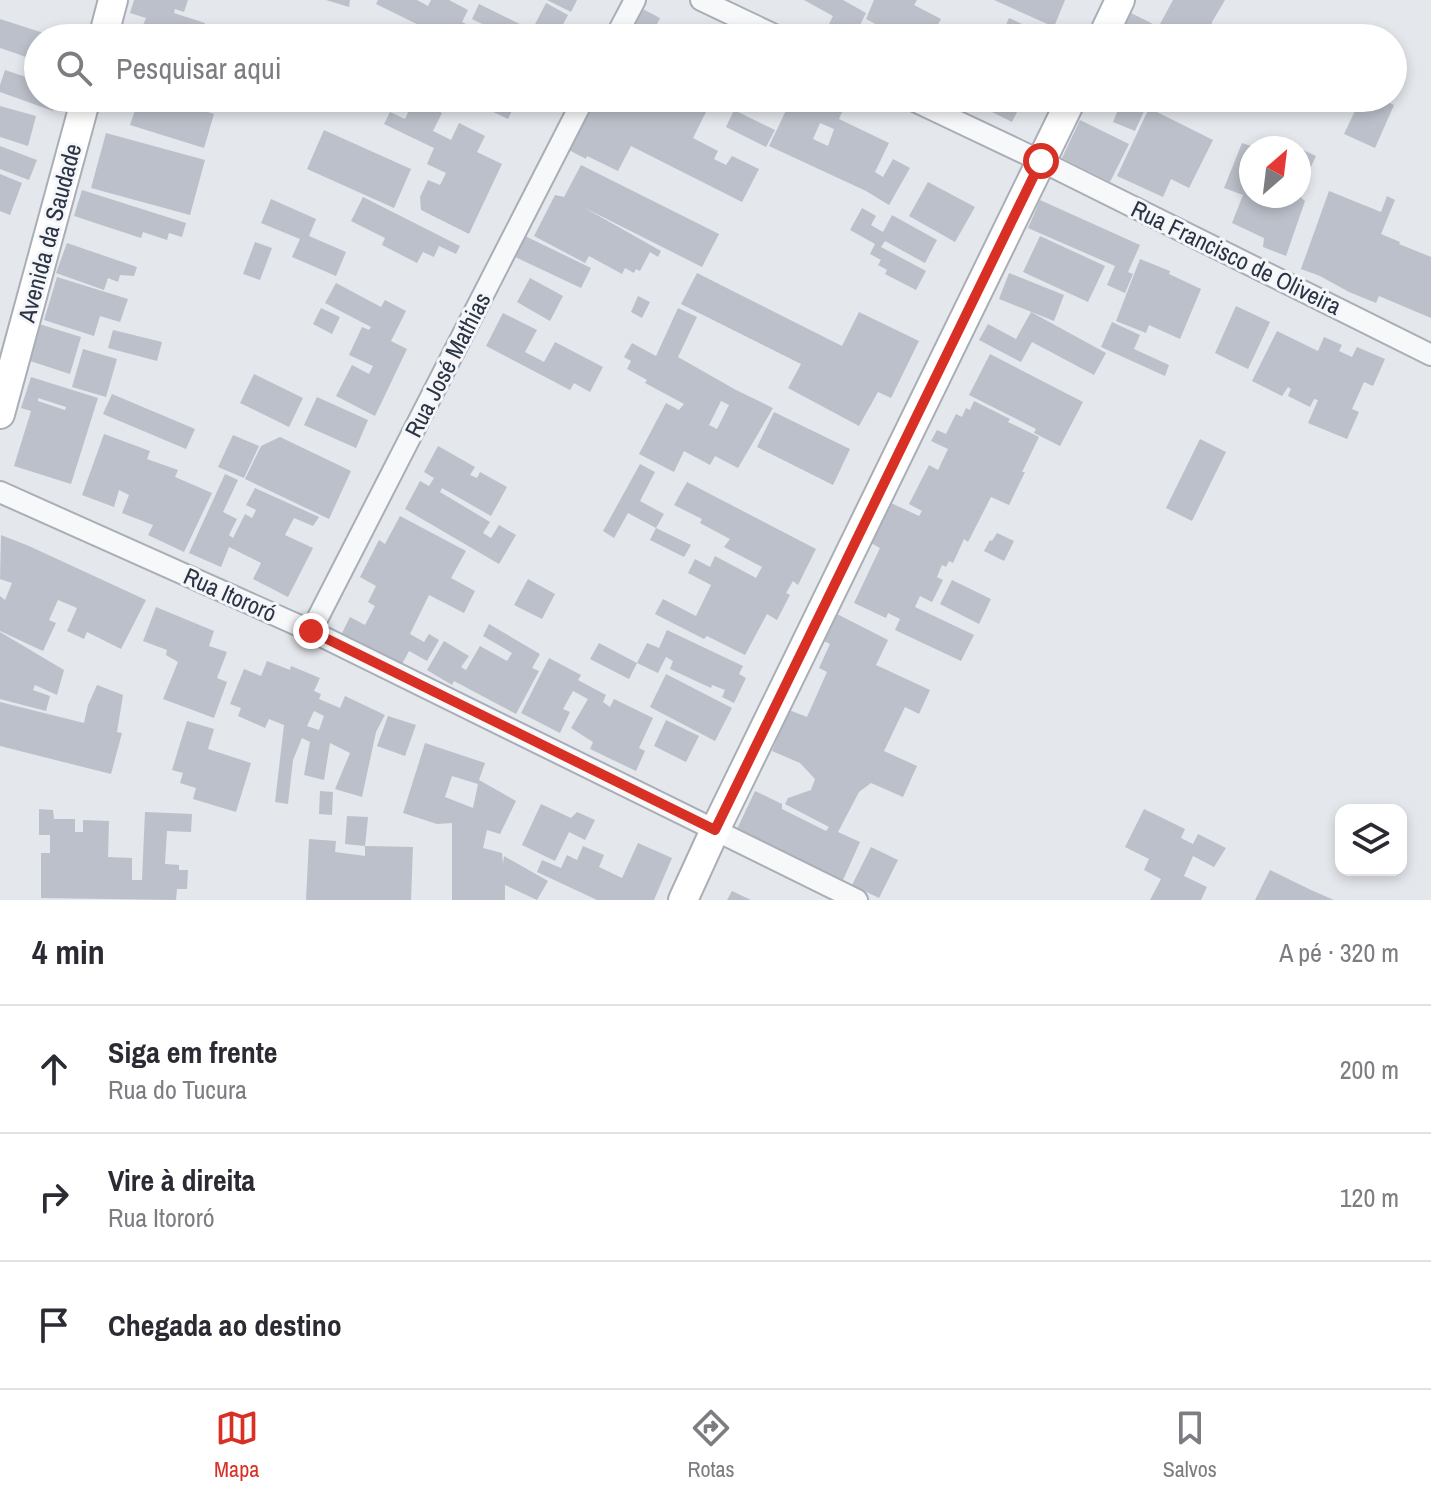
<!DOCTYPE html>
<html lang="pt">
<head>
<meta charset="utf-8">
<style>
	body { margin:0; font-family:"Archivo Narrow",sans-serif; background:#f2f2f3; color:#2b2b33 }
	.controls { position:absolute; right:24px; bottom:24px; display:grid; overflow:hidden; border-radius:16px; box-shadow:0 4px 12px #0003 }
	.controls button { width:72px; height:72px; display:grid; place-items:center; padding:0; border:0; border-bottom:2px solid #e1e1e2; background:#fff; color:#2b2b33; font:40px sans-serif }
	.compass { position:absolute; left:1239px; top:136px; width:72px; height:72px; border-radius:50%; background:#fff; box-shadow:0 4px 12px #0003; rotate:28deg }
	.stop { position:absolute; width:24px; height:24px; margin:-18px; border:6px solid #d93025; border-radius:50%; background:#fff }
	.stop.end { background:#d93025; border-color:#fff; box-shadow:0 2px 8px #0008 }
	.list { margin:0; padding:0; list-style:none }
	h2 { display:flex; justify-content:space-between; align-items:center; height:104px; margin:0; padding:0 32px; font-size:34px }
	h2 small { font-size:26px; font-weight:400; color:#7c7c81 }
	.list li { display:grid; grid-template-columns:52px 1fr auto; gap:24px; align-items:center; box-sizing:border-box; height:128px; padding:0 32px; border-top:2px solid #e1e1e2 }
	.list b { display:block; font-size:30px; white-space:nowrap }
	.list p { margin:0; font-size:26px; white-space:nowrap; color:#7c7c81 }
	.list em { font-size:26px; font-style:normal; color:#7c7c81 }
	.icon { flex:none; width:44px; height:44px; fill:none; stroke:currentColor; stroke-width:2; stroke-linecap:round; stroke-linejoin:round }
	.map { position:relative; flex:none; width:1431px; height:900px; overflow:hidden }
	.search { position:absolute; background:#fff; box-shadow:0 4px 12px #0003; left:24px; right:24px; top:24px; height:88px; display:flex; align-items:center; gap:20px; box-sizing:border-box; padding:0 28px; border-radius:44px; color:#7c7c81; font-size:30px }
	.sheet { height:488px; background:#fff }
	nav { display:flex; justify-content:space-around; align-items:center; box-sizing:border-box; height:112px; border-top:2px solid #e1e1e2; background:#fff; font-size:22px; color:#7c7c81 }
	nav a { display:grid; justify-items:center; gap:4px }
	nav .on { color:#d93025 }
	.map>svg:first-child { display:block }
	.building { fill:#bbc0ca; fill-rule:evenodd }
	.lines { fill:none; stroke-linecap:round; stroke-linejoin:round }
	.minor-casing { stroke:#a9aeb7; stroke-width:24 }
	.secondary-casing { stroke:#a9aeb7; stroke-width:32 }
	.minor { stroke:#f7f8fa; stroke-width:20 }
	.secondary { stroke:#fff; stroke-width:28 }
	.route { stroke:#d93025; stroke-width:10 }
	.labels { text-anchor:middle; stroke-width:6; stroke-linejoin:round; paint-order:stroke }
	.street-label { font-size:24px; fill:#2b3445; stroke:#f4f6f9 }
</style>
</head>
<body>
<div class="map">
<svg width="1431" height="900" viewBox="0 0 1431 900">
	<rect width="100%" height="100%" fill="#e4e7ec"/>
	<path class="building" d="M 134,0 L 188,0 L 184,12 L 175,9 L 174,13 L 205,23 L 201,38 L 186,38 L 143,25 L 146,18 L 130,13 Z
		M 326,0 L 350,0 L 349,7 Z
		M 378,0 L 417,0 L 428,6 L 431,0 L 449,0 L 468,10 L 462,22 L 495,38 L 435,38 L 437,34 L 376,4 Z
		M 547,0 L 577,0 L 571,12 Z
		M 804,0 L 843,0 L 866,13 L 858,29 L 866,34 L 864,38 L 822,38 L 833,16 Z
		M 874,0 L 917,0 L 914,5 L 941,19 L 931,38 L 902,38 L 866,19 Z
		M 994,0 L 1065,0 L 1054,27 Z
		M 1173,0 L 1225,0 L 1212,22 L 1210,38 L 1188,38 L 1160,24 Z
		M 546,3 L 568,15 L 556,38 L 511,38 L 472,19 L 479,4 L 532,30 Z
		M 639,7 L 660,18 L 650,38 L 623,38 Z
		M 1127,11 L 1153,24 L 1146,38 L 1113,38 Z
		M 1009,18 L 1053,38 L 1000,38 Z
		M 0,19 L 56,37 L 56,38 L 38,38 L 38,61 L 0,48 Z
		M 5,70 L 38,81 L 38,98 L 58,98 L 53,111 L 0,92 L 0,85 Z
		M 128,98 L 164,98 L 214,114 L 204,148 L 130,125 L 135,110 L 125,107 Z
		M 464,98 L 518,98 L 508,119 Z
		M 593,98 L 614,98 L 618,100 L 619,98 L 702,98 L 711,102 L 693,138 L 718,151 L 714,159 L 726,165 L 732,156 L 759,169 L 742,202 L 631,146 L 618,171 L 587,156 L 586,159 L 567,149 Z
		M 792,98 L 817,98 L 843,110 L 839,119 L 889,143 L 875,172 L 883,177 L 893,159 L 910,168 L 889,205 L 866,191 L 769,146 ZM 820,123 L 834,129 L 828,146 L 813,139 Z
		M 964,98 L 1024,98 L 1012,122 Z
		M 1361,98 L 1378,98 L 1394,105 L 1375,148 L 1344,134 Z
		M 414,99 L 442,113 L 433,131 L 451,140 L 459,123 L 485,136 L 477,152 L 502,164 L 469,234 L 421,210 L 420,197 L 428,180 L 440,185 L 446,173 L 427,164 L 434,148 L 384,124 L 390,112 L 405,119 Z
		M 1122,100 L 1145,109 L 1135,131 L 1113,122 Z
		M 0,106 L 36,116 L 28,146 L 0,137 Z
		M 1149,108 L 1213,140 L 1189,188 L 1171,179 L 1163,197 L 1117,176 Z
		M 734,110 L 775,130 L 766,147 L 726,127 Z
		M 1080,120 L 1129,144 L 1110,182 L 1062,158 Z
		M 324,130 L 411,169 L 394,208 L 307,169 Z
		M 106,133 L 205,160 L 190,215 L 91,188 Z
		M 1242,143 L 1251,146 L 1251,196 L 1299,196 L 1305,201 L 1286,256 L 1263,247 L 1264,238 L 1232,223 L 1243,195 L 1224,188 Z
		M 0,146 L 37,160 L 29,180 L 0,169 Z
		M 1299,148 L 1316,156 L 1305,180 L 1299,178 Z
		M 581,165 L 719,234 L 702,267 L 583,207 L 661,251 L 658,257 L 650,252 L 640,271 L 636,269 L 634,273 L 625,268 L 622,274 L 589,256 L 585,263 L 534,236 L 555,195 L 564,197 Z
		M 0,174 L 22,183 L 10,215 L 0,211 Z
		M 928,182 L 975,207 L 955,242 L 909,216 Z
		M 82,190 L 186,223 L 182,237 L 169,233 L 167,240 L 143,232 L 141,238 L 74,216 Z
		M 1329,191 L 1381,212 L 1387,196 L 1395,200 L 1381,234 L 1400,242 L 1399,244 L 1431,257 L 1431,318 L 1379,296 L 1376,303 L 1349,292 L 1320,276 L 1301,269 Z
		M 363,197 L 460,246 L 456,254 L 439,246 L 434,257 L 423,252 L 417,263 L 382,245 L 385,238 L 351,221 Z
		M 271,199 L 316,219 L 309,236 L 346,252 L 336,276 L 292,257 L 300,239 L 261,223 Z
		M 1040,200 L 1140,245 L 1128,272 L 1133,274 L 1125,293 L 1107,285 L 1115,266 L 1028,228 Z
		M 862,208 L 876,216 L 871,225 L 883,232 L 892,215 L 937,240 L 925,263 L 885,241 L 881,247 L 926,271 L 916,290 L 885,274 L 887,270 L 878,265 L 881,260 L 870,254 L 875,244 L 850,230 Z
		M 523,235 L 591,268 L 581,288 L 513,256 Z
		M 1040,236 L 1105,266 L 1088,302 L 1023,272 Z
		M 255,242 L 272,248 L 260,280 L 243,274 Z
		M 67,243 L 137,267 L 134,276 L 120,275 L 118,282 L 108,278 L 104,290 L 56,273 Z
		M 1140,259 L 1170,271 L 1169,274 L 1201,289 L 1180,339 L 1149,325 L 1146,333 L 1116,321 Z
		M 697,273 L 842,346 L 859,312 L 919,341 L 891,398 L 878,392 L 859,426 L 788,388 L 801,364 L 681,304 Z
		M 1009,273 L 1064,295 L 1054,321 L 999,299 Z
		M 57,277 L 128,299 L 120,322 L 100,316 L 94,336 L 44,320 Z
		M 530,278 L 563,296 L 550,321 L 517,302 Z
		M 336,283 L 381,307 L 385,300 L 406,311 L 391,341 L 407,349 L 375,416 L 336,396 L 352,365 L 369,374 L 373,366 L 349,355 L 362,327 L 369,330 L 371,327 L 325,303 Z
		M 638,296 L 650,302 L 642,318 L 631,312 Z
		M 1236,306 L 1270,322 L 1248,369 L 1215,353 Z
		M 321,308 L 340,317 L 332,334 L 313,324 Z
		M 678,308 L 697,317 L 678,357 L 736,390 L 773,408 L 738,468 L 715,456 L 710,465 L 684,451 L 674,472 L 639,454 L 666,403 L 679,410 L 684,404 L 645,383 L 647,380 L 627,369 L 631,361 L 624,357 L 632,343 L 656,356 ZM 721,401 L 729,405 L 717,429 L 709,425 Z
		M 1031,312 L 1106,353 L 1094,375 L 1032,342 L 1021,362 L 979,340 L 988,324 L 1016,339 Z
		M 503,313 L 537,330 L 525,352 L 544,362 L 555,342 L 603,367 L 590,392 L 574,383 L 570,390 L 486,346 Z
		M 1112,322 L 1140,335 L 1134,349 L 1169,365 L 1165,376 L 1101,347 Z
		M 39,324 L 81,337 L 70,374 L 27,360 Z
		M 113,330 L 162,342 L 157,361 L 108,348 Z
		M 1277,331 L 1318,351 L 1324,337 L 1342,345 L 1339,351 L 1352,357 L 1357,347 L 1385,359 L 1373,386 L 1364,382 L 1352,409 L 1359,412 L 1347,439 L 1308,423 L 1318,400 L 1314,399 L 1310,407 L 1288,396 L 1291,389 L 1288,387 L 1282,396 L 1252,381 Z
		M 83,349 L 117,359 L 106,397 L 72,387 Z
		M 990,354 L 1083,402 L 1060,446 L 1034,433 L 1036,429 L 969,395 Z
		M 254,374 L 303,398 L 289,427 L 240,403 Z
		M 31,377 L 98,398 L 71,484 L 14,466 L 31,411 L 21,408 ZM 38,398 L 66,407 L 65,410 L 38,401 Z
		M 112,394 L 195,429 L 186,449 L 103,414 Z
		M 317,397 L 368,420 L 356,448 L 304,425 Z
		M 974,401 L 1010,419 L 1008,422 L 1039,437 L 1022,472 L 1025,472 L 1009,505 L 991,497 L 968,542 L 964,539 L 953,563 L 949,561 L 946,567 L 942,565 L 937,577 L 943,580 L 932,602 L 920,596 L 915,607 L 974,635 L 961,661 L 895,630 L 900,619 L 888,613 L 886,618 L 854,603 L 880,548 L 871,543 L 891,503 L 919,516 L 922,511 L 909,504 L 929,465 L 938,470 L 948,449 L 931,441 L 937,430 L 946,434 L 956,414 L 962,417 L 966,408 L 970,410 Z
		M 774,412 L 850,449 L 833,485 L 757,447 Z
		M 104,434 L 150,451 L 147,459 L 178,470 L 175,477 L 212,493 L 184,552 L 148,535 L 153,525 L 122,513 L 129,495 L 119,490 L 114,507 L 82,495 Z
		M 233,435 L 259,446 L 244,478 L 218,467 Z
		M 280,437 L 351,471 L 329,519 L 245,479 L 261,446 Z
		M 1200,439 L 1226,452 L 1192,521 L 1166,508 Z
		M 438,446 L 475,467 L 470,475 L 477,478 L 480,472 L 507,487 L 491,516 L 442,488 L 440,492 L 490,522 L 483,533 L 491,538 L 499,525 L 516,535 L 499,564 L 405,509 L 420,481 L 429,486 L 434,478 L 424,472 Z
		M 640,464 L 655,472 L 640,501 L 664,514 L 656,528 L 628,513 L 614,538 L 603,531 Z
		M 225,474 L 238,480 L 223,512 L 237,519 L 229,535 L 233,538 L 245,514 L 252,518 L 256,510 L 246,505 L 255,488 L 319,517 L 313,526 L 294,518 L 285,535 L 313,548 L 288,597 L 253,579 L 261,563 L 229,547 L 221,567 L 189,553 Z
		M 687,482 L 816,549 L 798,585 L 793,581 L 786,593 L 790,595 L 777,620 L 767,614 L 745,655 L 707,636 L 704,639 L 655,614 L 663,599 L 696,616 L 711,585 L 688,573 L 695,559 L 710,567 L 715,556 L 756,578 L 762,567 L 724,547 L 730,539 L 700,523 L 702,519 L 674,505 Z
		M 400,516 L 466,551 L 451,578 L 475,591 L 464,613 L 429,595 L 410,634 L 424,642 L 429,634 L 439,640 L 427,661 L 409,651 L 401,666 L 341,635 L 350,617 L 365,625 L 375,606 L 368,602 L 376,586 L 360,577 L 379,540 L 385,544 Z
		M 656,528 L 691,545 L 684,557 L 650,540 Z
		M 997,533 L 1014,541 L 1004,561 L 984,551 L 990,540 L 992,541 Z
		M 1,535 L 29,546 L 146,600 L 121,649 L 87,632 L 84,639 L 67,631 L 77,608 L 58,600 L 49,620 L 56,623 L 43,651 L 0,631 L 0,596 L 5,600 L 12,583 L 0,579 Z
		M 528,579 L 555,594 L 542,619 L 514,605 Z
		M 952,580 L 991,599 L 979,624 L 940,604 Z
		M 156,607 L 214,631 L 209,646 L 227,652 L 217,678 L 227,682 L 214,718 L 163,699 L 178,662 L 166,655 L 167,650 L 143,641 Z
		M 837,614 L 888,640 L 876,665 L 930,690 L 919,714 L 905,707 L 884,751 L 917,766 L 903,797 L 871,783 L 859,792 L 838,832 L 860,842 L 843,880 L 736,831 L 755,791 L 782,804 L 782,809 L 826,831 L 829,827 L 785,804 L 788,798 L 811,790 L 815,779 L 800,763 L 772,751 L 789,710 L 807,717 L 827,672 L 819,668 L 830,644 L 824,641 Z
		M 489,624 L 540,654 L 532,668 L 539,671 L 516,714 L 454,681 L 452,685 L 427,670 L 444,641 L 469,656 L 461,667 L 466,670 L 480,646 L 507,661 L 512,653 L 483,636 Z
		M 667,630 L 743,666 L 739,674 L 746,678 L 734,703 L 722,697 L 725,690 L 712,685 L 711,688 L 670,669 L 673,661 L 666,657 L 658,673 L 637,663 L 647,643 L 659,648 Z
		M 0,632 L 64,670 L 57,695 L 35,685 L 33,690 L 50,696 L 46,711 L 0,699 Z
		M 599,643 L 637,663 L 629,679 L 590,659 Z
		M 549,658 L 581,675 L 578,680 L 606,695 L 603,702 L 610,707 L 614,699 L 653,718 L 639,748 L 645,751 L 636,771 L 590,749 L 593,742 L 571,728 L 588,699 L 573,691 L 563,709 L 570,712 L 560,733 L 521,713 Z
		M 267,661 L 290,670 L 291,666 L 320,678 L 314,691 L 321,694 L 319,699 L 340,708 L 345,696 L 385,715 L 376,732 L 362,797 L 335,789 L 350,753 L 330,743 L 324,780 L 304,775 L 310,742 L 302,738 L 293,760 L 288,804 L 275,802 L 284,725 L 269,719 L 265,728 L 238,716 L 241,708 L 230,704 L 244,669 L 261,676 ZM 314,711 L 324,716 L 319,730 L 307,726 Z
		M 666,674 L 732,708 L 715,741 L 650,707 Z
		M 97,685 L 123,695 L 117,732 L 122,733 L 111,774 L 0,746 L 0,702 L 84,723 L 88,705 Z
		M 388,716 L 416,725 L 405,756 L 377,746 Z
		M 666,720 L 699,736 L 686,762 L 654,746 Z
		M 187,721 L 214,729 L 208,749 L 251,763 L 236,812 L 193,799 L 196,788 L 180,783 L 183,773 L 172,770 Z
		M 425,743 L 485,763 L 479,780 L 516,801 L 500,834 L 487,830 L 483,848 L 502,853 L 503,864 L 504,856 L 548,881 L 537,900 L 505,885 L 505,900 L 452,900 L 452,823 L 437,824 L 403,813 ZM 452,776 L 478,784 L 473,808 L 445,797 Z
		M 320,791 L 333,792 L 332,815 L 319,814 Z
		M 541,804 L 571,818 L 577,812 L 595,820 L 585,840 L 569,832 L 555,861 L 522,845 Z
		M 39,809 L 53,810 L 54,819 L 75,819 L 75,832 L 83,832 L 83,820 L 109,821 L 108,857 L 132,858 L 132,880 L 142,880 L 145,812 L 192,814 L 191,832 L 167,831 L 165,864 L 179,865 L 179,870 L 188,870 L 187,889 L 177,889 L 176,900 L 41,898 L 41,853 L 50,853 L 50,835 L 39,835 Z
		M 1144,809 L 1185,829 L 1181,838 L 1193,844 L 1198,834 L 1226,848 L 1214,867 L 1193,856 L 1184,876 L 1207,887 L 1201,900 L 1150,900 L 1161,879 L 1144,870 L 1149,859 L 1125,847 Z
		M 347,816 L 368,817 L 365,846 L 345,844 Z
		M 309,839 L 336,841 L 335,852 L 365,856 L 365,846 L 413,847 L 411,900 L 306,900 Z
		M 638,843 L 672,858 L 654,900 L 597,900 L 537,872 L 542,860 L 561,868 L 567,855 L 577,860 L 583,846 L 604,855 L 599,867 L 622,878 Z
		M 871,847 L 898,860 L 879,898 L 852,885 Z
		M 1270,870 L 1311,890 L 1334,900 L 1255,900 Z
		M 732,891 L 751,900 L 727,900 Z"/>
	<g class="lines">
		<defs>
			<path id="minor" d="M 701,0 L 781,38
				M 615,38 L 635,0
				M 908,98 L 1041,161 L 1431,355
				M 0,492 L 311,631 L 857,900
				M 311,631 L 584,98"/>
			<path id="secondary" d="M 103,38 L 113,0
				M 1102,38 L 1120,0
				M 0,414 L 86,98
				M 683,900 L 715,830 L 1072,98"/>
		</defs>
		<use href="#minor" class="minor-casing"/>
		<use href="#secondary" class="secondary-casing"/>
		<use href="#minor" class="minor"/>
		<use href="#secondary" class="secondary"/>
	</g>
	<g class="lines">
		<path class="route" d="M 311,631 L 715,830 L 1041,161"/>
	</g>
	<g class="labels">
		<g class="street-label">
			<text transform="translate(50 233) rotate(-75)" y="8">Avenida da Saudade</text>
			<text transform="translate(1236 258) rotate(26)" y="8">Rua Francisco de Oliveira</text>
			<text transform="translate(448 365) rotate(-63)" y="8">Rua José Mathias</text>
			<text transform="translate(230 595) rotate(24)" y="8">Rua Itororó</text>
		</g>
	</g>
</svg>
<div class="controls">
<button><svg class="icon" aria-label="layers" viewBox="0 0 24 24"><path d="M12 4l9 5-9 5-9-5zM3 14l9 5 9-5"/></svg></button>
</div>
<svg class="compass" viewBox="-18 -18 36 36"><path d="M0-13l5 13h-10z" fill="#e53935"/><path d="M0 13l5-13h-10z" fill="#7c7c81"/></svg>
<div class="stop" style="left:1041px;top:161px"></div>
<div class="stop end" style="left:311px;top:631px"></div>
<div class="search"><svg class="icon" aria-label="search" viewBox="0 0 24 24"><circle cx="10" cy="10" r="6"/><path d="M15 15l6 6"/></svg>Pesquisar aqui</div>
</div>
<section class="sheet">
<h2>4 min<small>A pé · 320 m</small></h2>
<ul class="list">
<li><svg class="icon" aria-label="ahead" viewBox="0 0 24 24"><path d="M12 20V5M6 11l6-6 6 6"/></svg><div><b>Siga em frente</b><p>Rua do Tucura</p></div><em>200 m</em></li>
<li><svg class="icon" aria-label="right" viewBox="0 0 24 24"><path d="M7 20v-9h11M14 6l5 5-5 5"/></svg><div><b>Vire à direita</b><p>Rua Itororó</p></div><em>120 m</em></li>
<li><svg class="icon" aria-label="arrive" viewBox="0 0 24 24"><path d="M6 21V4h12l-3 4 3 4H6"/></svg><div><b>Chegada ao destino</b></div></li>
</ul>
</section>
<nav>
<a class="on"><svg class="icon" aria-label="map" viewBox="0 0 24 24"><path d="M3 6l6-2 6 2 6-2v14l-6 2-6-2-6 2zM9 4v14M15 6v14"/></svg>Mapa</a>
<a><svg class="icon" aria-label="directions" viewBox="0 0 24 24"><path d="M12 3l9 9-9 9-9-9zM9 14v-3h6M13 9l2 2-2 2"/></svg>Rotas</a>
<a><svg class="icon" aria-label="saved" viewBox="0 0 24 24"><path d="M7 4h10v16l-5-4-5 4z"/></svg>Salvos</a>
</nav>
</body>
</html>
